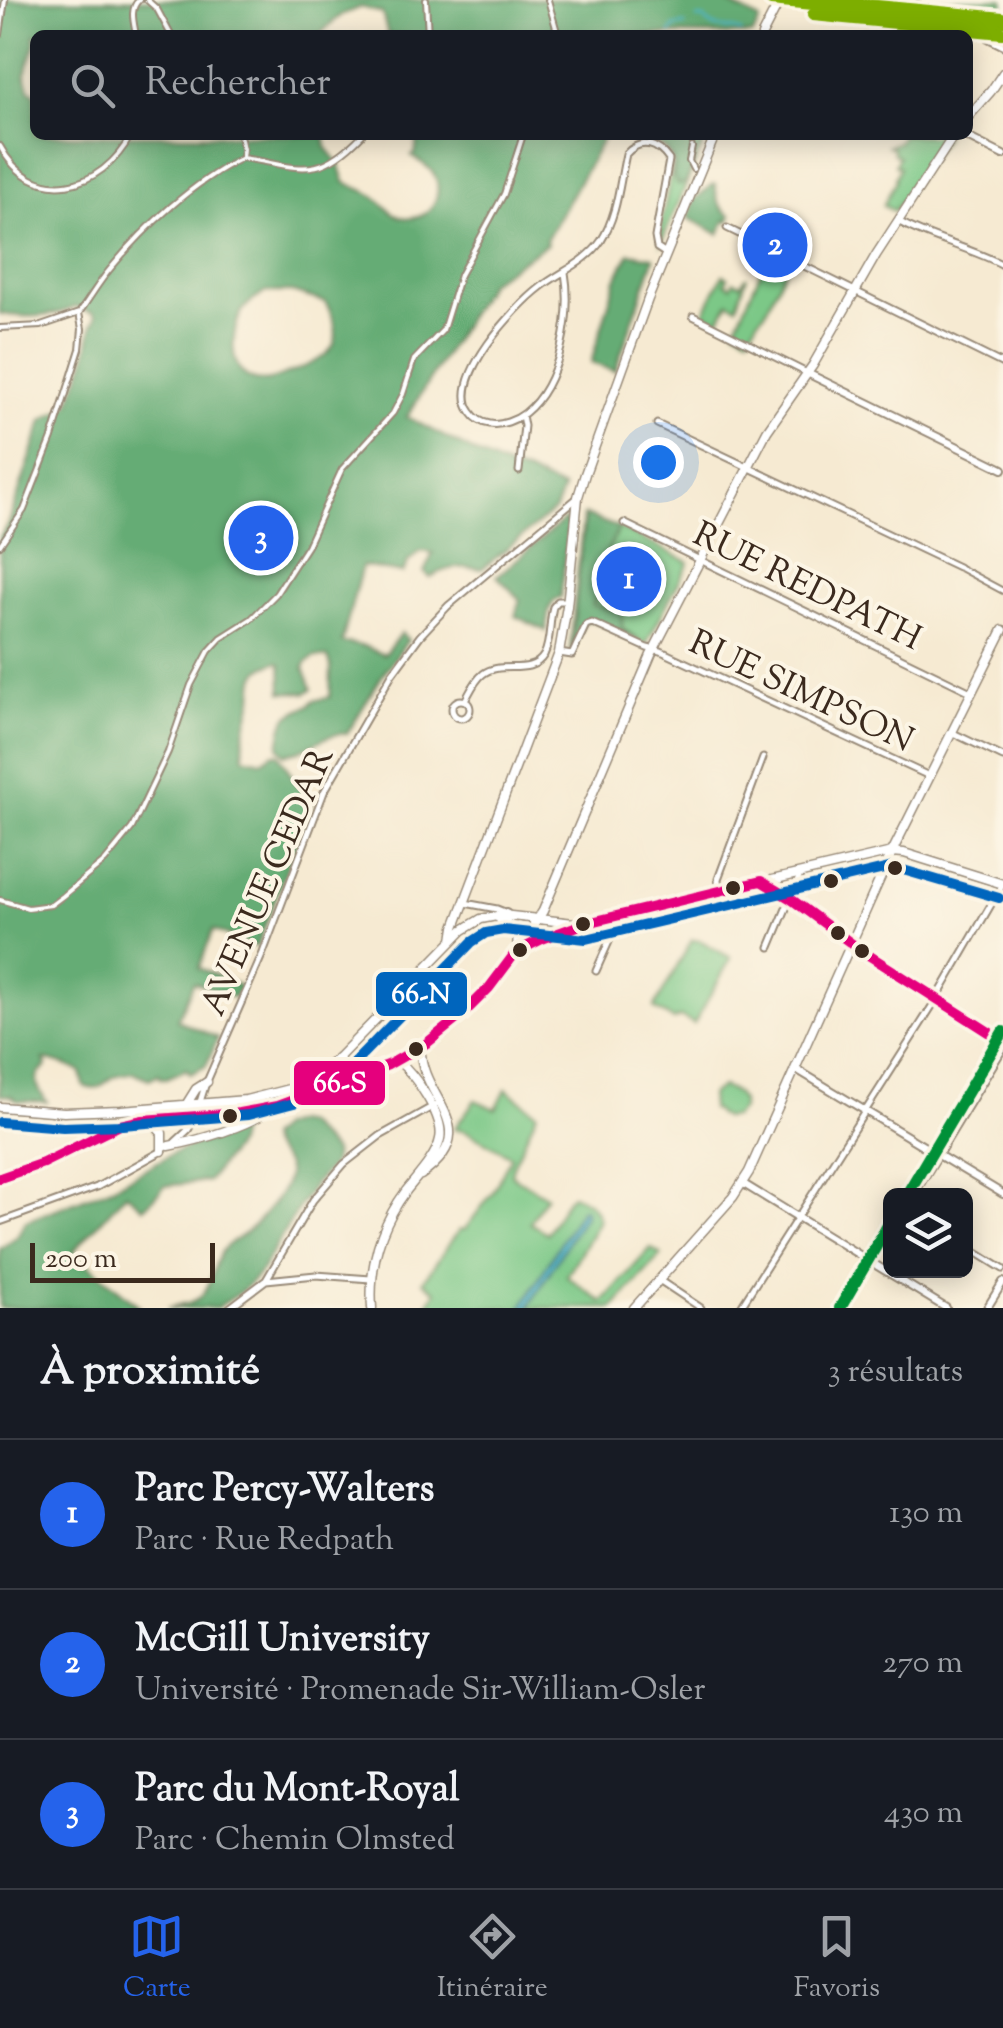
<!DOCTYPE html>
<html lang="fr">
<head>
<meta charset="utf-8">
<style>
	body { margin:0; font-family:"Sorts Mill Goudy",serif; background:#20242c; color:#f1f3f6 }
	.controls { position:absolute; right:30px; bottom:30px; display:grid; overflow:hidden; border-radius:15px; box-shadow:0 5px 25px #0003 }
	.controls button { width:90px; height:90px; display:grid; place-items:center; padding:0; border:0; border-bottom:2px solid #363941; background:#171b24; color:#f1f3f6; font:50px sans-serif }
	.scale { position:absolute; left:30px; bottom:25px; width:185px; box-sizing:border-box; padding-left:10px; border:5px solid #3b2a1e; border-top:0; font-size:28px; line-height:35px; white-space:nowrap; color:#3b2a1e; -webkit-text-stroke:8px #fcf5e5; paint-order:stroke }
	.you { position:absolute; left:658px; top:462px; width:35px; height:35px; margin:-25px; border:8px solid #fff; border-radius:50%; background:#1a73e8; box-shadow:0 0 0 15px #1a73e833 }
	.badge { display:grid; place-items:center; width:65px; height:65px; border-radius:50%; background:#2563eb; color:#fff; font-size:32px; font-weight:700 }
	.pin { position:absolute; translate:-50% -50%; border:5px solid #fff; box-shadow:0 2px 10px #0006 }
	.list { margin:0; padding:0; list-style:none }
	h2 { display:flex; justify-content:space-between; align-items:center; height:130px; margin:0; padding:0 40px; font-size:42px }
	h2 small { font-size:32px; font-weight:400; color:#9ea1a6 }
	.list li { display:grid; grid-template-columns:65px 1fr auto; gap:30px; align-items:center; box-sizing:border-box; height:150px; padding:0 40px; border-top:2px solid #363941 }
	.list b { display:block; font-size:38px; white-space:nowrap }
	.list p { margin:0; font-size:32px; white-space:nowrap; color:#9ea1a6 }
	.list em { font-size:32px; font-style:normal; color:#9ea1a6 }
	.icon { flex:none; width:55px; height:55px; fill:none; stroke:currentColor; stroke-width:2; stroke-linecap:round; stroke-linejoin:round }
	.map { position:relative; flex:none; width:1003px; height:1308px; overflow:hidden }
	.search { position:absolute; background:#171b24; box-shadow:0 5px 25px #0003; left:30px; right:30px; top:30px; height:110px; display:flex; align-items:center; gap:25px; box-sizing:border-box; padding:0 35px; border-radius:15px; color:#9ea1a6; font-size:38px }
	.sheet { height:580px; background:#171b24 }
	nav { display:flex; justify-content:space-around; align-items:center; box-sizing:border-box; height:140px; border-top:2px solid #363941; background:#171b24; font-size:28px; color:#9ea1a6 }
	nav a { display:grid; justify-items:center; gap:5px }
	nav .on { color:#2563eb }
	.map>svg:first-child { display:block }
	.green { fill:#7cc887; stroke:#5c7952; stroke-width:2.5 }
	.forest { fill:#65ac74; stroke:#506b49; stroke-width:2.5; fill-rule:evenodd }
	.water { fill:#4db7ca; stroke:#447074; stroke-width:2.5 }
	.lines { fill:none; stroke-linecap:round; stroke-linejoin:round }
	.stream { stroke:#4db7ca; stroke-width:2.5 }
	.pedestrian-casing { stroke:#988a78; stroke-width:8 }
	.minor-casing { stroke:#988a78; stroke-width:9 }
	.tertiary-casing { stroke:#988a78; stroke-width:10 }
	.secondary-casing { stroke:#988a78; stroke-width:11 }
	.primary-casing { stroke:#988a78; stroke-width:11 }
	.pedestrian { stroke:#fff; stroke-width:4 }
	.minor { stroke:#fff; stroke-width:5 }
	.tertiary { stroke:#fff; stroke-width:6 }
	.secondary { stroke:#fff; stroke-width:8 }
	.primary { stroke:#fff; stroke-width:8 }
	.bus-1-casing { stroke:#fcf5e5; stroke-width:18 }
	.bus-2-casing { stroke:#fcf5e5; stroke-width:18 }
	.bus-1 { stroke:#e5007d; stroke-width:10 }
	.bus-2 { stroke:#0065bd; stroke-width:10 }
	.rail-1-casing { stroke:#fcf5e5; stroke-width:20 }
	.rail-2-casing { stroke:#fcf5e5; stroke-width:20 }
	.rail-3-casing { stroke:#fcf5e5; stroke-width:20 }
	.rail-1 { stroke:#7dae03; stroke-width:12 }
	.rail-2 { stroke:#7dae03; stroke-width:12 }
	.rail-3 { stroke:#7dae03; stroke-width:12 }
	.metro-1-casing { stroke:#fcf5e5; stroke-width:20 }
	.metro-1 { stroke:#069037; stroke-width:12 }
	.bus-dot { fill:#3b2a1e; stroke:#fcf5e5; stroke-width:4 }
	.labels { text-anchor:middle; stroke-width:8; stroke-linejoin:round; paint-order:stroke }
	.street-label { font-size:35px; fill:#3b2a1e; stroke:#fcf5e5 }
	.line-badge { stroke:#fcf5e5; stroke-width:4 }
	.badge-label { font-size:28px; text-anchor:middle; font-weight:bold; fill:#fff }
</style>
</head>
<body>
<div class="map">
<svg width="1003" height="1308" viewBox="0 0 1003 1308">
	<rect width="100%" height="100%" fill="#fcf5e5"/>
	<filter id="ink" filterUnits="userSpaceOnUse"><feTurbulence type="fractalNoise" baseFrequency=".01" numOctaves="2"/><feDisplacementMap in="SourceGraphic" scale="20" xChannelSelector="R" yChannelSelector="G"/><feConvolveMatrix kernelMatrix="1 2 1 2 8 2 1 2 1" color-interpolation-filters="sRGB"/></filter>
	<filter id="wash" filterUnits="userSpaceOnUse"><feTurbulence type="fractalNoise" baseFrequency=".0048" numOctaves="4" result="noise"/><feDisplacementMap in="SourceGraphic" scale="40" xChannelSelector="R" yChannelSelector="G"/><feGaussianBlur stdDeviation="2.25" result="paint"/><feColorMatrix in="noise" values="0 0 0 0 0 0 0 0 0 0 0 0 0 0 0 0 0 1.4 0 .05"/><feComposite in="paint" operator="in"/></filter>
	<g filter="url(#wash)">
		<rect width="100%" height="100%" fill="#f6ead2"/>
		<path class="green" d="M 933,0 L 1003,0 L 1003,35 Z
			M 638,135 L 707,135 L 661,244 L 659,236 L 673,163 C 661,137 652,148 638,135 Z
			M 902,135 L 945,136 L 894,211 L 883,206 L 896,180 L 895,178 L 900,167 L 895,165 L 899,156 L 894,154 L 893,148 L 888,146 L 898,142 Z
			M 767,257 L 786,267 L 765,312 L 759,318 L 749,336 L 735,329 Z
			M 723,275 L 728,277 L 725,283 L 731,286 L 734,281 L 741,284 L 747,276 L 737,306 L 729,302 L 719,320 L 704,313 Z
			M 583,516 L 619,528 L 689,562 L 646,644 L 591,619 L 583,623 L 572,649 L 570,649 Z
			M 692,940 L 701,941 L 731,958 L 694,1024 L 680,1017 L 673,1020 L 654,1008 Z
			M 722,1087 L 735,1093 L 741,1101 L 741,1109 L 734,1117 L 723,1118 L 711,1109 L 710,1095 Z
			M 506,1089 L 537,1113 L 513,1166 L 511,1175 L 546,1196 L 530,1223 L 547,1233 L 567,1199 L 572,1195 C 585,1198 597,1207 599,1221 L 567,1276 L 602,1302 L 651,1248 L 661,1255 L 613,1308 L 433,1308 L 428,1304 L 436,1292 L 423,1281 L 459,1230 L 465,1229 L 493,1192 L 511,1156 L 464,1130 L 454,1129 L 475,1100 L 496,1109 Z"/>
		<path class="forest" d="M 0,0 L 722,0 L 760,20 L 753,35 L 388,35 L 382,13 L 361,7 L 341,15 L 319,35 L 81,35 L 59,28 L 46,35 L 35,35 L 35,46 L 25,74 L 30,90 L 35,93 L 35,135 L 324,135 L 326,147 L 339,163 L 345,182 C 354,187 366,191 374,196 C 386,204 390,216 406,218 C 429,221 445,195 434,175 C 428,164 421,164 412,156 L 415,154 L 418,135 L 605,135 L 546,240 L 547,244 L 489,282 L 407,417 L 482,456 L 509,468 L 525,472 L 563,489 L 555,510 L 482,569 C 461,566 448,566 430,578 L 424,572 L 433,553 L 421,551 L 408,562 L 403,573 L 362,566 L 342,642 L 366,647 L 384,655 L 401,633 L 408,640 L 385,671 L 347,734 C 322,732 310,752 285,754 L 279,747 C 284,717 282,717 310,705 L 313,701 L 330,697 L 331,667 L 328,657 L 315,657 L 306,663 L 304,668 L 312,689 L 306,693 L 282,692 L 281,664 L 278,662 C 270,664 262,667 257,674 C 253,682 254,691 253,699 C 249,718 241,738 244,757 L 262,761 L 273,753 L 279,754 L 302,793 L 314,797 L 257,947 L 213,930 L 199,968 L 240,986 L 234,998 L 194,982 L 177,1020 L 218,1038 L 206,1066 L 190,1074 L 187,1069 L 167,1078 L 160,1078 L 159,1074 L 149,1079 L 133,1072 C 128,1074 123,1074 118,1075 C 102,1079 104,1095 84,1086 L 81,1072 C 74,1068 51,1059 44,1060 L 47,1066 C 45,1069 41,1071 39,1074 C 33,1083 42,1095 47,1102 L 18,1101 L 11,1096 L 0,1095 L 0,537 L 9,522 L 43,420 L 69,405 L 86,360 L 92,326 L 96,318 L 94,313 L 76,307 C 50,318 28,318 0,314 ZM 267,292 L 292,292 L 325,302 C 351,346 328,358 289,373 C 277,378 265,384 252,379 C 227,369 231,329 243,310 C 248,302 259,297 267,292 Z
			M 638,135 L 707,135 L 686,183 L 678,185 C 669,173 677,173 673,161 C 667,144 650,142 638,135 Z
			M 713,184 L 716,185 C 715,198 719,208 731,215 L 730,221 L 726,220 L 719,234 L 688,218 L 694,200 Z
			M 630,253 L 654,257 L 654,259 L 615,371 L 591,363 L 616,279 Z
			M 585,515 L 619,528 L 603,560 L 601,572 L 603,583 L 593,605 L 622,612 L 622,628 L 637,639 L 589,619 L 583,623 L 571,650 Z
			M 565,519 L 568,523 L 561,597 C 547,601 548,618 546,631 L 515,616 L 520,599 L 497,576 Z
			M 295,1122 L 305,1124 L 334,1152 L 332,1165 L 314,1184 L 298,1209 L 260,1273 L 243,1290 L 217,1308 L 168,1308 C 179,1305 195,1304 203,1294 C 213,1281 213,1264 222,1251 C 228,1243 238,1239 246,1232 C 259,1222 285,1192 287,1177 C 290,1158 270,1154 268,1138 L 280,1127 Z
			M 238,1129 L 240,1131 L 237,1144 L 208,1181 L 165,1186 L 144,1208 L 126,1193 L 73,1252 L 139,1306 L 135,1308 L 0,1308 L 0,1249 L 17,1236 L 26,1221 L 112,1187 L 176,1152 Z"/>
		<path class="water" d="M 581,1209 L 585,1210 L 585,1214 L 528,1308 L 521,1308 Z"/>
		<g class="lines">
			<path class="stream" d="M 697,18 L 704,18 C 715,33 727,26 741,32
				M 670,34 L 674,27 L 685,25"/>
		</g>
	</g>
	<g filter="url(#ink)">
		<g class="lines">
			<defs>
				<path id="pedestrian" d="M 147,0 L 157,9 L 171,35
					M 426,0 L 428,35
					M 548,0 L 558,35
					M 0,35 L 5,0
					M 136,35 C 134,23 129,9 139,0
					M 240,135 L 243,149 L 242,158 C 299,166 316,183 362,135
					M 0,146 C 33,208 102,191 131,135
					M 692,147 L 689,161 L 693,169
					M 0,328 L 41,326 L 79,313
					M 0,545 L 24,510 L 52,438 L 80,349 L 82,329 L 79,313 C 90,298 99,282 111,268 C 145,227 193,182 242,158
					M 958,567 L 1003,591
					M 0,900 L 28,908 L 51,905 L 63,896 L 105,861 L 132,828 L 168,752 L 191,685 L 209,651 L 221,638 L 251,619 L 276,594 L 307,546 L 342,469 L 393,413 L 403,394 L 414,360 L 443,330 L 460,275 L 504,194 L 523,135"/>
				<path id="minor" d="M 911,0 L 1003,46
					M 898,221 C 931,240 969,247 1003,265
					M 727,228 L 1003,364
					M 565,272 C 572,314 561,384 525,413 C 516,420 501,426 490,424 C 482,423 475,418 471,412 C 447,379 516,306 541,287 C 560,272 587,262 601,241 C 618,214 619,184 626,154 C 641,137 658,144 669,160 L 655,237 L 657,248 L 666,254
					M 693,316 L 807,373
					M 657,424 L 958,567
					M 519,471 L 524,426 L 522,415
					M 624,523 L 971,692
					M 559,653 L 572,655 L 586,625 L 592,623 L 647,648 L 661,651 L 929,776
					M452 709a9 9 0 1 1 18 0a9 9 0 1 1-18 0Z
					M 465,701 C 470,692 475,680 483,674 C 500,660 531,677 544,655 C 551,642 549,621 553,607 L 558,601 L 567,601
					M 951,732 L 1003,757
					M 763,883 L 791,899 L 859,949 L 970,1018 L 1003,1041
					M 719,891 L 718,879 L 763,758
					M 465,903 L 497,909 L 507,913
					M 770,947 L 800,875
					M 596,971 L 616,926 L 615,917
					M 175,1142 L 188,1130 L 195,1118 L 205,1086 L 263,953 L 324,792 L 392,674 L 420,636 L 448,606 L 576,499
					M 0,1222 L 97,1187 L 162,1151
					M 966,1246 L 1003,1269
					M 266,1280 L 316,1275 L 371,1279
					M 659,1280 L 701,1308
					M 229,1308 L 266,1280 L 313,1200 L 344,1164 L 380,1136 L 441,1102
					M 740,1308 L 934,1003 L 1003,884"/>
				<path id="tertiary" d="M 963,135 L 1003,155
					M 807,373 L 1003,469
					M 796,1069 L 1003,1194
					M 742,1183 L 946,1308
					M 913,1196 L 1003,1048
					M 844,1308 L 890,1231
					M 987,1308 L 1003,1282"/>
				<path id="secondary" d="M 762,35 L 780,0
					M 968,117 L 991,91 L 1003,73
					M 497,917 L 515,928 L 518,936 L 517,947
					M 453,940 L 455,927 L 559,653 L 567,606 L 578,497 L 585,474 L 648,299 L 715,135
					M 518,951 L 542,939 L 568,931 L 583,924
					M 421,1047 C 418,1098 488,1128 421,1175
					M 339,1057 L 343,1068 L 350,1080
					M 186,1105 L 196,1089 L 207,1082
					M 0,1107 L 64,1112 L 121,1110 L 246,1100 L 289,1089 L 314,1077 L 339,1057 L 463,930 L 481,919 L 502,915 L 583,924 L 892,852 L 904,853 L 1003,884
					M 150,1120 L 162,1133 L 162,1151
					M 169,1146 C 201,1140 246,1127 273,1108
					M 0,1178 L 36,1166 L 125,1123 L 239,1113 L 277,1106 L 341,1083 L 393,1062 L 421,1047 L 458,1019 L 484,993 L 516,952 L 543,911 L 651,655 L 767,431 L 813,365 L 876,255 L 954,135
					M 372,1308 C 369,1265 380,1226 406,1191 C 416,1178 437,1156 440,1139 C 445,1117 414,1073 397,1060"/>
				<path id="primary" d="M 634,1308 L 733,1197 L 749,1172 L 892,852 L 1003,630"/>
			</defs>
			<use href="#pedestrian" class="pedestrian-casing"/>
			<use href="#minor" class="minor-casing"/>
			<use href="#tertiary" class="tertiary-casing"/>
			<use href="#secondary" class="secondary-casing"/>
			<use href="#primary" class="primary-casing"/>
			<use href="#pedestrian" class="pedestrian"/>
			<use href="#minor" class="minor"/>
			<use href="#tertiary" class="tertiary"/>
			<use href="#secondary" class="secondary"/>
			<use href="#primary" class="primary"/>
			<defs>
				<path id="bus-1" d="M 0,1178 L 43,1163 L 120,1125 L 143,1120 L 239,1113 L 277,1106 L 388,1065 L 427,1043 L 463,1014 L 489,988 L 516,952 L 542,939 L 583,924 L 761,881 L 791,899 L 859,949 L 1003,1041"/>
				<path id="bus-2" d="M 0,1122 L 63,1127 L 122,1125 L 248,1115 L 294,1103 L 322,1090 L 348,1069 L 472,942 L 486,933 L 503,930 L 586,939 L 893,867 L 999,898"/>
			</defs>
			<use href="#bus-1" class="bus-1-casing"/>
			<use href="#bus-2" class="bus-2-casing"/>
			<use href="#bus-1" class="bus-1"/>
			<use href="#bus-2" class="bus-2"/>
			<defs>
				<path id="rail-1" d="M 771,0 L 1003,22"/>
				<path id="rail-2" d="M 814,0 L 1003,18"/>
				<path id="rail-3" d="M 813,15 L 1002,33"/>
			</defs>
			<use href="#rail-1" class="rail-1-casing"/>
			<use href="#rail-2" class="rail-2-casing"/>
			<use href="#rail-3" class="rail-3-casing"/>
			<use href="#rail-1" class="rail-1"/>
			<use href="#rail-2" class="rail-2"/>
			<use href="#rail-3" class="rail-3"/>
			<defs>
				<path id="metro-1" d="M 906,1196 L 1003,1032
					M 840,1308 L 890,1222"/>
			</defs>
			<use href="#metro-1" class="metro-1-casing"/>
			<use href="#metro-1" class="metro-1"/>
		</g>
	</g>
	<g class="bus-dot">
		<circle cx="895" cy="868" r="9"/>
		<circle cx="831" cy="881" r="9"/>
		<circle cx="733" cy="888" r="9"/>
		<circle cx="583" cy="924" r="9"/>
		<circle cx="838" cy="933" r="9"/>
		<circle cx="520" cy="950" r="9"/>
		<circle cx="862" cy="951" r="9"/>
		<circle cx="416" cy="1049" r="9"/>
		<circle cx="230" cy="1116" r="9"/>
	</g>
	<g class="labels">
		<g class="street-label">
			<text transform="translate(808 585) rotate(26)" y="12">RUE REDPATH</text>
			<text transform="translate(802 690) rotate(25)" y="12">RUE SIMPSON</text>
			<text transform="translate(266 881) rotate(-67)" y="12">AVENUE CEDAR</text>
		</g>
	</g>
	<g class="line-badge">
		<rect x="374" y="970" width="95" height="48" rx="10" fill="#0065bd"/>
		<rect x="292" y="1059" width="95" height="48" rx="10" fill="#e5007d"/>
	</g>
	<g class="badge-label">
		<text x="421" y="1003">66-N</text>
		<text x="340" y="1092">66-S</text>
	</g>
</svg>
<div class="controls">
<button><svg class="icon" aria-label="layers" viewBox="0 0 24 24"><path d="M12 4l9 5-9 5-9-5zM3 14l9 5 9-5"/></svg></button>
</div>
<div class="scale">200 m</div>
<div class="you"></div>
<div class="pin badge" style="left:629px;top:579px">1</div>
<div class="pin badge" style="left:775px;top:245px">2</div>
<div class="pin badge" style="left:261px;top:538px">3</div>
<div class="search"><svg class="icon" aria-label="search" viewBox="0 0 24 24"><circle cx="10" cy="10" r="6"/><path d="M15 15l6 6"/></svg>Rechercher</div>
</div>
<section class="sheet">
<h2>À proximité<small>3 résultats</small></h2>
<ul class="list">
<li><span class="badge">1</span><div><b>Parc Percy-Walters</b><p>Parc · Rue Redpath</p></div><em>130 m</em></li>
<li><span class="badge">2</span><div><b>McGill University</b><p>Université · Promenade Sir-William-Osler</p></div><em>270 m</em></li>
<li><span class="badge">3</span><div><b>Parc du Mont-Royal</b><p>Parc · Chemin Olmsted</p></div><em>430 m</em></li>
</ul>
</section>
<nav>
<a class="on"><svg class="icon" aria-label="map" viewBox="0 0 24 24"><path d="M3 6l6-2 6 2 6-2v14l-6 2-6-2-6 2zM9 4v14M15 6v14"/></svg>Carte</a>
<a><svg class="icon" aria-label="directions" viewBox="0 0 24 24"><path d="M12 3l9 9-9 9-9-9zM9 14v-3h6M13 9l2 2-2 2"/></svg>Itinéraire</a>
<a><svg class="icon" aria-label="saved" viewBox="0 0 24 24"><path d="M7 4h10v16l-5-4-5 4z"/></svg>Favoris</a>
</nav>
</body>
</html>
